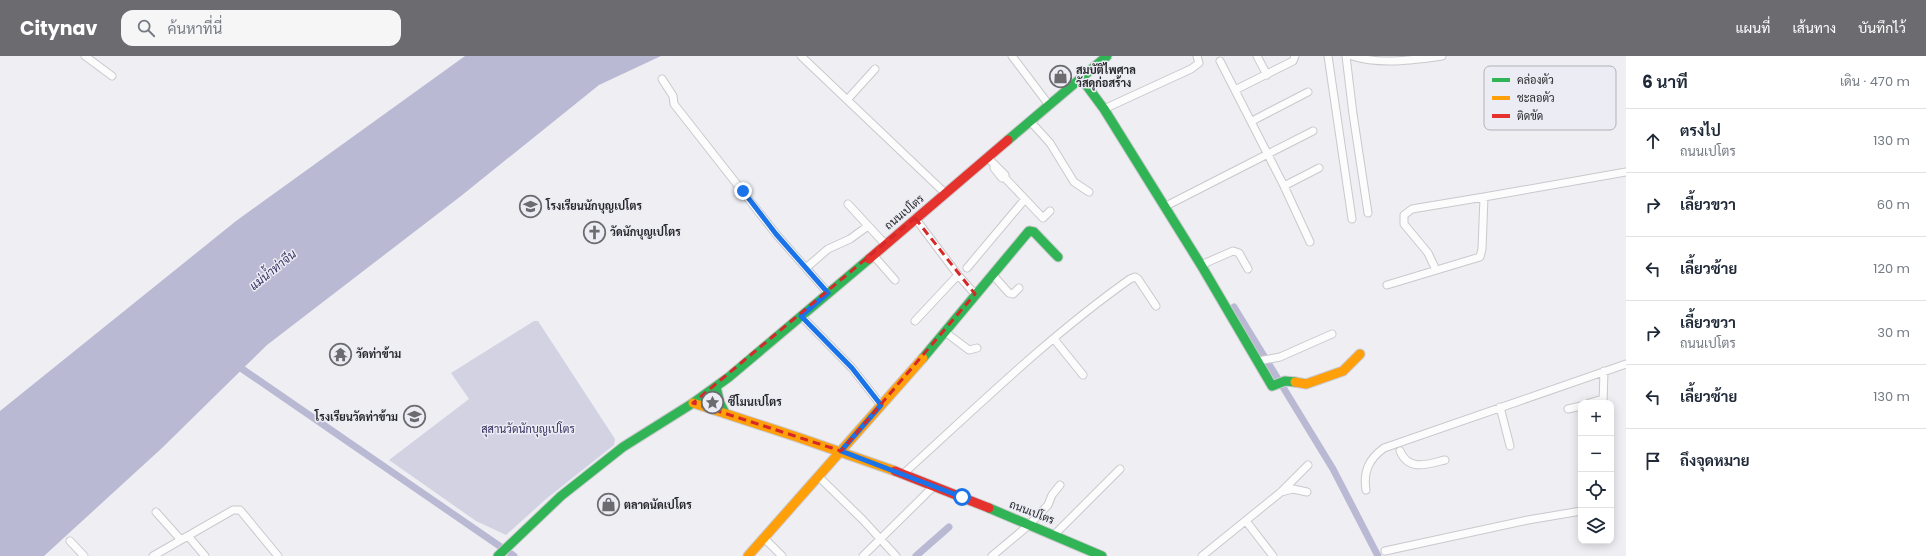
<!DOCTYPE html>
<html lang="th">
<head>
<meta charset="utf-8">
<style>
	body { margin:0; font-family:Poppins,Sarabun,sans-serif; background:#f6f6f7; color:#1f2937 }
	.controls { position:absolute; right:12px; bottom:12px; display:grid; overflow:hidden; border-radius:8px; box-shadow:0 2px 10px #0003 }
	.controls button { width:36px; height:36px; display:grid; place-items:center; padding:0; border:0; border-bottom:1px solid #e0e1e3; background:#fff; color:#1f2937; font:20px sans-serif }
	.stop { position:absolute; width:12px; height:12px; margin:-9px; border:3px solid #1a73e8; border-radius:50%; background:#fff }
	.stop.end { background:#1a73e8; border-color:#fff; box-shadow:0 1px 4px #0008 }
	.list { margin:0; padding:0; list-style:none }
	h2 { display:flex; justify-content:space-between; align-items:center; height:52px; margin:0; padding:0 16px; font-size:17px }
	h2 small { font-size:13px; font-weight:400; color:#747a83 }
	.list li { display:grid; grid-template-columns:26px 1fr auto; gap:12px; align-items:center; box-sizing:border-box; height:64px; padding:0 16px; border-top:1px solid #e0e1e3 }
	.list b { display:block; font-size:15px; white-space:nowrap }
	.list p { margin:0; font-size:13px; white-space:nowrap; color:#747a83 }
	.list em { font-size:13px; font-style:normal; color:#747a83 }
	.icon { flex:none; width:22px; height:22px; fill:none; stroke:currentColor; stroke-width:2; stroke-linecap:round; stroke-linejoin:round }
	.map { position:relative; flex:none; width:1626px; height:500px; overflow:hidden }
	header { display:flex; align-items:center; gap:24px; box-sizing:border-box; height:56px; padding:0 20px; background:#6c6c70; color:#fff }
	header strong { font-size:19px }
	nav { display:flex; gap:22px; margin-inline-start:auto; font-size:14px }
	.search { width:280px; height:36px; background:#f6f6f7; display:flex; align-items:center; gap:10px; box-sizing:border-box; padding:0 14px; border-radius:12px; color:#747a83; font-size:15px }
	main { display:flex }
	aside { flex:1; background:#fff }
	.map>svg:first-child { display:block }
	.green { fill:#d3d2e3 }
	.water { fill:#bab9d4 }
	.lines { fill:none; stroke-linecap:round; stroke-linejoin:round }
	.canal { stroke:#bab9d4; stroke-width:7 }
	.street-casing { stroke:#c9c9cd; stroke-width:9 }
	.fast-casing { stroke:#c9c9cd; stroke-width:11 }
	.slow-casing { stroke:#c9c9cd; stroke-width:11 }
	.jam-casing { stroke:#c9c9cd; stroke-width:11 }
	.street { stroke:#fcfcfd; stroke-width:7 }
	.fast { stroke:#30b455; stroke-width:9 }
	.slow { stroke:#ff9f0a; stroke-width:9 }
	.jam { stroke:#e5322d; stroke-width:9 }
	.route { stroke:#1a73e8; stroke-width:5 }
	.marked { fill:none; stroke:#d62828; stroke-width:3; stroke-dasharray:8 5; stroke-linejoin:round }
	.labels { text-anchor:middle; stroke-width:3; stroke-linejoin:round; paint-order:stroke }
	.poi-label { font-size:11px; font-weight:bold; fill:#262629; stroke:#ececf5; text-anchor:start }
	.street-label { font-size:11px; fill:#262629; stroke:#ececf5 }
	.park-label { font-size:11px; fill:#342f5f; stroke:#ececf5 }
	.water-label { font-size:12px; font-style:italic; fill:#363161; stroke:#ececf5 }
	.key { fill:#ececf5; stroke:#b1b1b8; stroke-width:1 }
	.key-label { font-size:11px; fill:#262629 }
</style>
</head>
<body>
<header>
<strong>Citynav</strong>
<div class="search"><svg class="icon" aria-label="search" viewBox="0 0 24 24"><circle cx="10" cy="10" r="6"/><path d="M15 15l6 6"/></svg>ค้นหาที่นี่</div>
<nav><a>แผนที่</a><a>เส้นทาง</a><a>บันทึกไว้</a></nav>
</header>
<main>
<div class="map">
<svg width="1626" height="500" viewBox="0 0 1626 500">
	<rect width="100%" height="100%" fill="#eeeef3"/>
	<path class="green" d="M 534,265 L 538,265 L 615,383 L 614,389 L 546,443 L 506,479 L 476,465 L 389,404 L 469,343 L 451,317 Z"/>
	<path class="water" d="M 465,0 L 661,0 L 599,29 L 461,140 L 267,289 L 162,392 L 44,500 L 0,500 L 0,355 L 236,165 Z"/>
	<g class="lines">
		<path class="canal" d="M 1234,251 L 1333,413 L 1378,500
			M 235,308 L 514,500
			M 916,500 L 949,471"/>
		<defs>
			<path id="street" d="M 85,0 L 112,20
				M 801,0 L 945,137
				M 1012,0 L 1049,49
				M 1257,0 L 1267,19
				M 1328,0 L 1352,163
				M 1346,0 L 1353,58 L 1368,157
				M 1352,0 C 1381,9 1411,4 1442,0
				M 1220,5 L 1284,130 L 1310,186
				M 662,23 L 673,40 L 674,48 L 776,178 L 828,237
				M 1235,34 L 1293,5 L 1295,0
				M 847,44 L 875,13
				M 1104,53 L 1191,13 L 1199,7 L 1197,0
				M 1030,65 L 1050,87 L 1074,126 L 1089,136
				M 1252,65 L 1308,36
				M 987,101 L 1005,119 L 1005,122 L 1002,122 L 994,112 L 994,110
				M 1005,122 L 1043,162 L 1050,155
				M 1284,130 L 1319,112
				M 848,148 L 885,188
				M 1164,151 L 1313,75
				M 915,162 L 958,219 L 975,238
				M 873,199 L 895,224
				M 1201,209 L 1233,195 L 1239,197 L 1248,213
				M 806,212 L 828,193 L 850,183 L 868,170
				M 967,212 L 1025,143
				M 1436,214 L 1428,197 L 1404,168 L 1404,159 L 1412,153 L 1484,141
				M 992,218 L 1009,237 L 1013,238 L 1019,232
				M 1387,229 L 1480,201 L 1482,193 L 1484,141 L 1626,116
				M 801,260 L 852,312 L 881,349
				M 915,265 L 958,219
				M 945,276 L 969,294 L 977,292
				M 1054,283 L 1083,319
				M 1258,305 L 1280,301 L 1332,278
				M 1589,347 L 1603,343
				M 1603,347 L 1604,315
				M 1500,351 L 1510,390
				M 1568,353 L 1581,350
				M 1400,395 C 1409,416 1428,408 1445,404
				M 902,419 C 976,352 1048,281 1130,223 L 1135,221 L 1138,223 L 1156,250
				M 819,421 L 863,464 L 896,500
				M 1366,434 C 1363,415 1369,403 1384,392 L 1626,308
				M 1281,436 L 1293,433 L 1307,436
				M 156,456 L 181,484
				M 1246,465 L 1273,500
				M 1055,478 L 1120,413
				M 188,480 L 205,500
				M 764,482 L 782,500
				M 70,485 L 84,500
				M 1385,495 L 1528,464 L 1581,455
				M 153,500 L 233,454 L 240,454 L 278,500
				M 863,500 L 933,431
				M 992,500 L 1029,469 L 1048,449 L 1052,439 L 1060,429
				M 1202,500 L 1281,436 L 1308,409"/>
			<path id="fast" d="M 1081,22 L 1104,53 L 1201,209 L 1272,330 L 1285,325 L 1295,326
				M 1008,84 L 1107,0
				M 923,302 L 1029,175 L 1034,176 L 1058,201
				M 716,331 L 720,347 L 725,357
				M 989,452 L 1102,500
				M 498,500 L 561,440 L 623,391 L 693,347 L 729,321 L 869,203"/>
			<path id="slow" d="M 1295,326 L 1306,328 L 1343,315 L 1360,298
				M 693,347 L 797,381 L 895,415
				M 748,500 L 923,302"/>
			<path id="jam" d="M 869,203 L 1008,84
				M 895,415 L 989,452"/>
		</defs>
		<use href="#street" class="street-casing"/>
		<use href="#fast" class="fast-casing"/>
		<use href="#slow" class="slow-casing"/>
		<use href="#jam" class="jam-casing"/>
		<use href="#street" class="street"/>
		<use href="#fast" class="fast"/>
		<use href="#slow" class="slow"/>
		<use href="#jam" class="jam"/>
	</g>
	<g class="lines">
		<path class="route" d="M 743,135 L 776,178 L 828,237 L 801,260 L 852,312 L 881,349 L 841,395 L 962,441"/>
	</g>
	<path class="marked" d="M 915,162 L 975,238 L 841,395 L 693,347 Z"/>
	<defs>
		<symbol id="shop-ring" viewBox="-11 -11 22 22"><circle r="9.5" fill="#ececf5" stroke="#6c6c70" stroke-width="1.5"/><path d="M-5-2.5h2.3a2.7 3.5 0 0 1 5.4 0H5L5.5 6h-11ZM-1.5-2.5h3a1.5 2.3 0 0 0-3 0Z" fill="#6c6c70"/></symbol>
		<symbol id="school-ring" viewBox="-11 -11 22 22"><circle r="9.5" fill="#ececf5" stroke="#6c6c70" stroke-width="1.5"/><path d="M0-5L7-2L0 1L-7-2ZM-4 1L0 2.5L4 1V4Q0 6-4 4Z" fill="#6c6c70"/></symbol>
		<symbol id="church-ring" viewBox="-11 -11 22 22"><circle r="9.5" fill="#ececf5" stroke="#6c6c70" stroke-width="1.5"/><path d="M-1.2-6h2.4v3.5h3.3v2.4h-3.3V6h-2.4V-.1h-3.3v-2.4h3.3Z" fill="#6c6c70"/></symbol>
		<symbol id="temple-ring" viewBox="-11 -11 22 22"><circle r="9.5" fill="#ececf5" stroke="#6c6c70" stroke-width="1.5"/><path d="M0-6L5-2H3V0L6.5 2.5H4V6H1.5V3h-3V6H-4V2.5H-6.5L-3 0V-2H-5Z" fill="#6c6c70"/></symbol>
		<symbol id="sight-ring" viewBox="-11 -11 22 22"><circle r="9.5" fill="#ececf5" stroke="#6c6c70" stroke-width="1.5"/><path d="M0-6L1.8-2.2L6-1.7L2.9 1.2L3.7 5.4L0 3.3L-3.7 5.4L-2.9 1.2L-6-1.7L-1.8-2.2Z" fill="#6c6c70"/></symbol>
	</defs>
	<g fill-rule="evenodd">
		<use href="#shop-ring" x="1048" y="8" width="25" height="25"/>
		<use href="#school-ring" x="518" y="138" width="25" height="25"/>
		<use href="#church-ring" x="582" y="164" width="25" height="25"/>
		<use href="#temple-ring" x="328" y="286" width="25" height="25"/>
		<use href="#sight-ring" x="700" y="334" width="25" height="25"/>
		<use href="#school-ring" x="402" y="348" width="25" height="25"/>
		<use href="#shop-ring" x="596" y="436" width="25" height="25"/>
	</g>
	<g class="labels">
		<g class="poi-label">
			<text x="1076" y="18">สมบัติไพศาล<tspan x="1076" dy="13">วัสดุก่อสร้าง</tspan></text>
			<text x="546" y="154">โรงเรียนนักบุญเปโตร</text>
			<text x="610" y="180">วัดนักบุญเปโตร</text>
			<text x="356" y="302">วัดท่าข้าม</text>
			<text x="728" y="350">ซีโมนเปโตร</text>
			<text x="398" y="365" text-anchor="end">โรงเรียนวัดท่าข้าม</text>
			<text x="624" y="453">ตลาดนัดเปโตร</text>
		</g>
		<g class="street-label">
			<text transform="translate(904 156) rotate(-40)" y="4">ถนนเปโตร</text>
			<text transform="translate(1032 456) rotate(21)" y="4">ถนนเปโตร</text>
		</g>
		<g class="park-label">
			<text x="528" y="377">สุสานวัดนักบุญเปโตร</text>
		</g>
		<g class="water-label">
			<text transform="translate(273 214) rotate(-39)" y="4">แม่น้ำท่าจีน</text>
		</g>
	</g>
	<rect x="1484" y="10" width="132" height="64" rx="6" class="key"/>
	<rect x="1492" y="22" width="18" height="4" fill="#30b455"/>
	<rect x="1492" y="40" width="18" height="4" fill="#ff9f0a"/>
	<rect x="1492" y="58" width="18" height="4" fill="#e5322d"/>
	<g class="key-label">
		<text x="1517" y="28">คล่องตัว</text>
		<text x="1517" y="46">ชะลอตัว</text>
		<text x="1517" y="64">ติดขัด</text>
	</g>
</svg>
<div class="controls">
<button>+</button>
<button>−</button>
<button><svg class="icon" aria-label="locate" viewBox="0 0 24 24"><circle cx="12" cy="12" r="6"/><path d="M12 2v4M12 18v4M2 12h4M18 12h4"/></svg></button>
<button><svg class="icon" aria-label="layers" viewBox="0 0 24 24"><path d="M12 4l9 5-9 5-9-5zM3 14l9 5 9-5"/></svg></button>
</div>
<div class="stop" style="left:962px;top:441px"></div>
<div class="stop end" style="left:743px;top:135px"></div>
</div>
<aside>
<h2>6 นาที<small>เดิน · 470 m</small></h2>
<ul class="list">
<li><svg class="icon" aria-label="ahead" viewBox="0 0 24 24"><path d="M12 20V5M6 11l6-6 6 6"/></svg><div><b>ตรงไป</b><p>ถนนเปโตร</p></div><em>130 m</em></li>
<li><svg class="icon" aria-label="right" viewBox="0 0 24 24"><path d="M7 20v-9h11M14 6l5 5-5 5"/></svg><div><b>เลี้ยวขวา</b></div><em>60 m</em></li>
<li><svg class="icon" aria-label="left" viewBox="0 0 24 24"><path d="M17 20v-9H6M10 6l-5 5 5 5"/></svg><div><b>เลี้ยวซ้าย</b></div><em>120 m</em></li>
<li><svg class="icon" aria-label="right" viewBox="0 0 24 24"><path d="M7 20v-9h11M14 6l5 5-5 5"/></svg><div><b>เลี้ยวขวา</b><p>ถนนเปโตร</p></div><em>30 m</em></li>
<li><svg class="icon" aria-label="left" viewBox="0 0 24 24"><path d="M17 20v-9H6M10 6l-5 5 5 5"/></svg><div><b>เลี้ยวซ้าย</b></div><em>130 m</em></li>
<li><svg class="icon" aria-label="arrive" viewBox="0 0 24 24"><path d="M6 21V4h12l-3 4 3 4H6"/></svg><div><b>ถึงจุดหมาย</b></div></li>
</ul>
</aside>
</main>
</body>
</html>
